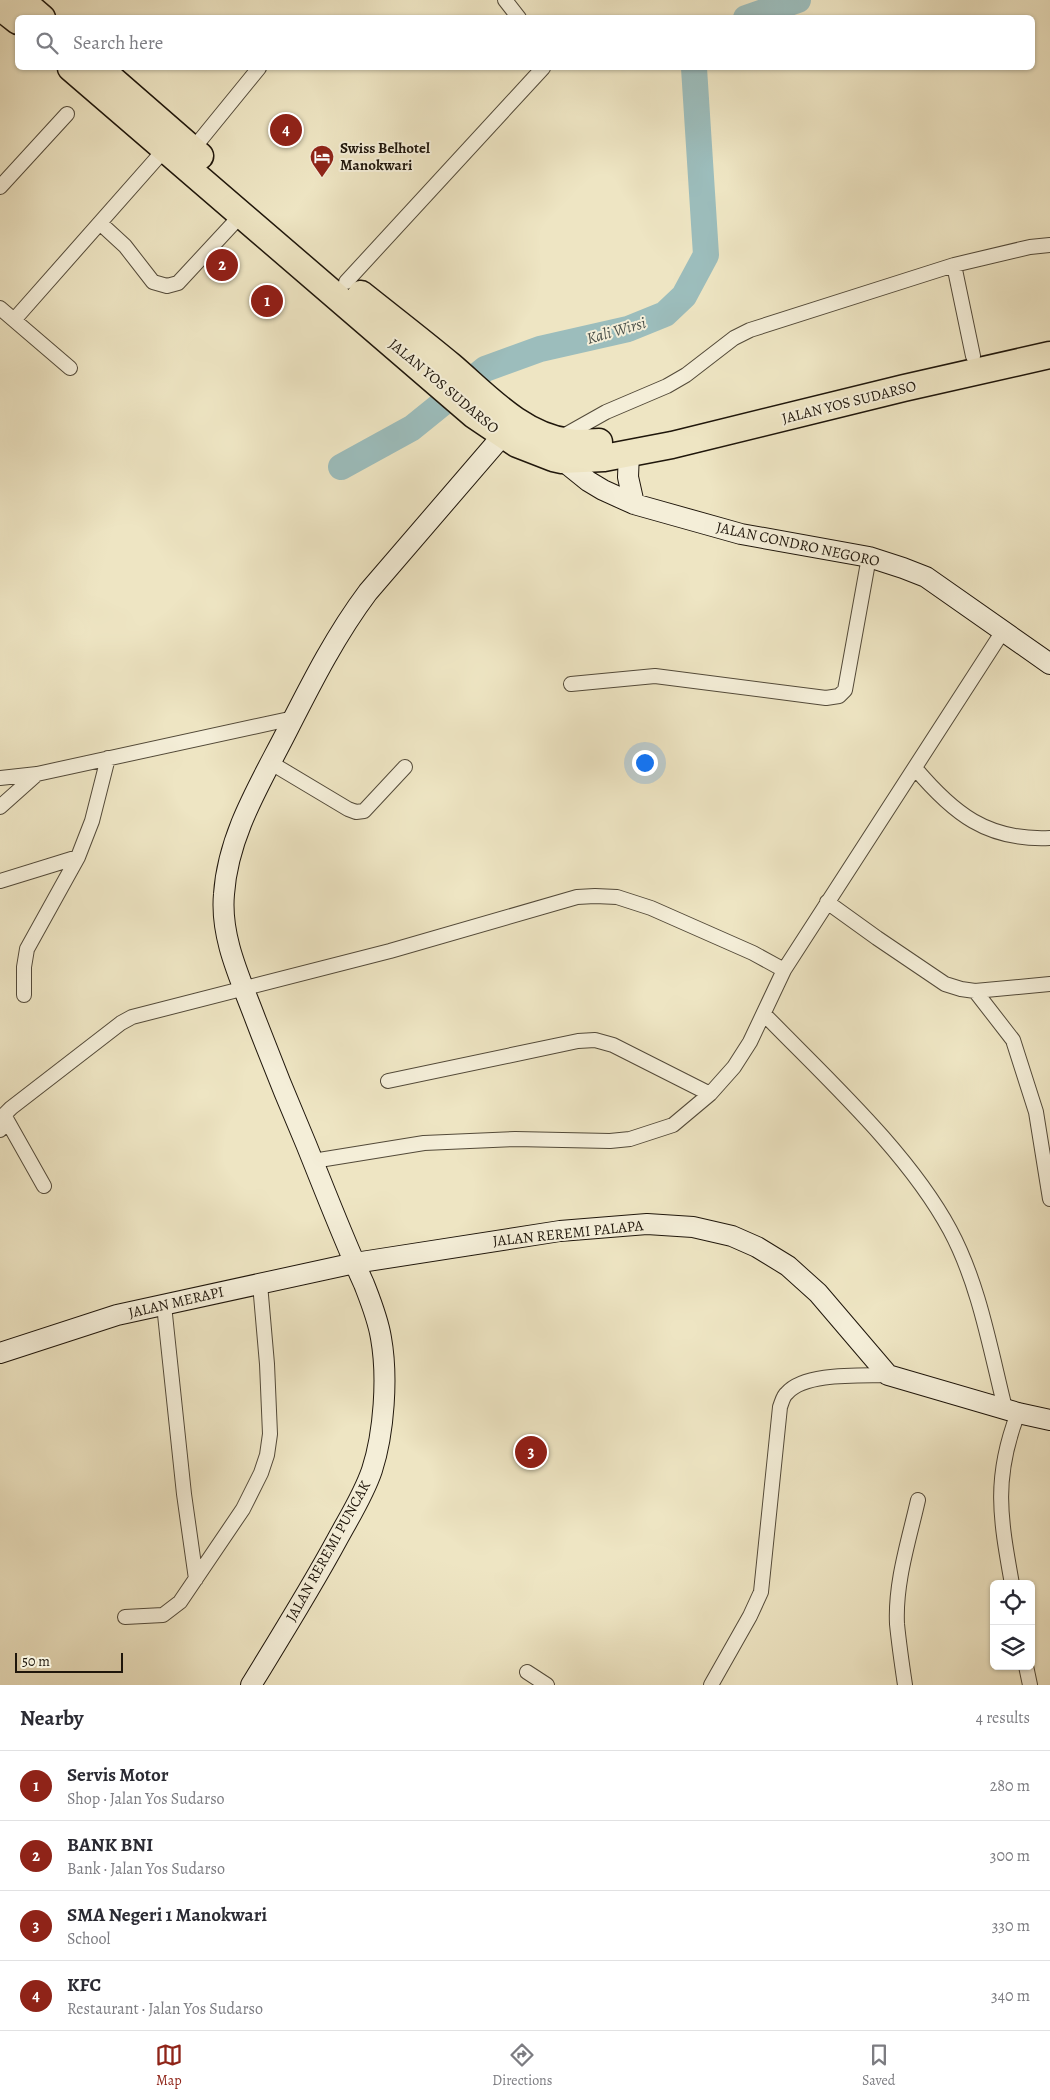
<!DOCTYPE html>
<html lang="en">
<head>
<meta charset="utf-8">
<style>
	body { margin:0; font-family:Alegreya,serif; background:#f7f7f7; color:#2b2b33 }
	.controls { position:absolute; right:15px; bottom:15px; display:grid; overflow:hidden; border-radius:8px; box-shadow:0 1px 4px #0004 }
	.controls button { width:45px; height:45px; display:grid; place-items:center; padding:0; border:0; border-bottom:1px solid #e1e1e2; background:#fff; color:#2b2b33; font:25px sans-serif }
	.scale { position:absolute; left:15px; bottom:12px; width:108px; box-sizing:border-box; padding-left:5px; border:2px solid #1f160b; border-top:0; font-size:14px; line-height:18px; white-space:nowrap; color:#1f160b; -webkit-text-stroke:4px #f4eed8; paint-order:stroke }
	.you { position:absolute; left:644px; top:762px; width:18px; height:18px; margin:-12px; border:4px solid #fff; border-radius:50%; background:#1a73e8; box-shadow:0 0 0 8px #1a73e833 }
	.badge { display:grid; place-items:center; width:32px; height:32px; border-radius:50%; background:#8f2418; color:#fff; font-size:16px; font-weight:700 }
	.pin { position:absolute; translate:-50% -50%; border:2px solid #fff; box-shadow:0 1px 5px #0006 }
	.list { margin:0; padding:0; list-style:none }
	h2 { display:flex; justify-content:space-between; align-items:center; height:65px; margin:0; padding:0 20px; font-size:21px }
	h2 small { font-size:16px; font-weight:400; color:#7c7c81 }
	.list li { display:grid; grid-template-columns:32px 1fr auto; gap:15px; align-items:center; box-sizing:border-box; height:70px; padding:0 20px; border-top:1px solid #e1e1e2 }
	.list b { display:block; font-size:19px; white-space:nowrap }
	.list p { margin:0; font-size:16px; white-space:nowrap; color:#7c7c81 }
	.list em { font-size:16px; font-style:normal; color:#7c7c81 }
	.icon { flex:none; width:28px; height:28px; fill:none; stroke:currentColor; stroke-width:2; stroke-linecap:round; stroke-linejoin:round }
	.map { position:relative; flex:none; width:1050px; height:1685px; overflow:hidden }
	.search { position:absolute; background:#fff; box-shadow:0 1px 4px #0004; left:15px; right:15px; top:15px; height:55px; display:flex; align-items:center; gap:12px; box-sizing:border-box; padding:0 18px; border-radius:8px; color:#7c7c81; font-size:19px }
	.sheet { height:345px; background:#fff }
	nav { display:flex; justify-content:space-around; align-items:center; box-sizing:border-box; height:70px; border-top:1px solid #e1e1e2; background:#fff; font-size:14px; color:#7c7c81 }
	nav a { display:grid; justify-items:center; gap:2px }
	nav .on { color:#8f2418 }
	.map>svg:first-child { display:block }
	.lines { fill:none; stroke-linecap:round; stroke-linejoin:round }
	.river { stroke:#9cbdbc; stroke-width:26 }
	.street-casing { stroke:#534a39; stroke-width:16 }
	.secondary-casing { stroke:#1f160b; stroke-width:22 }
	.highway-casing { stroke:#1f160b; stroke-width:29 }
	.street { stroke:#f4eed8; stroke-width:14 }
	.secondary { stroke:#f4eed8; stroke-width:20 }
	.highway { stroke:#eee5c3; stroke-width:26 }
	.labels { text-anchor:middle; stroke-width:4; stroke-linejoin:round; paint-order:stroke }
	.poi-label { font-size:15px; font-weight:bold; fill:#1f160b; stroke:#f4eed8; text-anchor:start }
	.street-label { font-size:15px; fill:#1f160b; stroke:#f4eed8 }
	.water-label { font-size:16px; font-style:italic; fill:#4b5049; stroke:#f4eed8 }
</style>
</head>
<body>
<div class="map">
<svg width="1050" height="1685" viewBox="0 0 1050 1685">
	<rect width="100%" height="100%" fill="#eee5c3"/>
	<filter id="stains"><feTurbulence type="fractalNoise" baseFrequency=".004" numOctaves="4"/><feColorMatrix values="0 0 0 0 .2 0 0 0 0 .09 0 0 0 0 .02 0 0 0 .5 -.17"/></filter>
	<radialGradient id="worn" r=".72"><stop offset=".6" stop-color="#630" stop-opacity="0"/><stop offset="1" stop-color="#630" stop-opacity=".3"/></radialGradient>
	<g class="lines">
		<path class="river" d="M 746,18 L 798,0
			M 341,467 L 412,428 L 485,369 L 540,349 L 628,329 L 665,314 L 684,296 L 706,255 L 694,68"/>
		<defs>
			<path id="street" d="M 505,0 L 519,18
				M 193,149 L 259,68
				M 0,187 L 67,114
				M 100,223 L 125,246 L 153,282 L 167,286 L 178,283 L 242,214
				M 954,265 L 973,356
				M 346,282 L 543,68
				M 0,308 L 70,368
				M 14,320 L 165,149
				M 558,439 L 606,412 L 667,386 L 686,375 L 734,338 L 750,330 L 954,265 L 1030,247 L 1050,245
				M 571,684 L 655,676 L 826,698 L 839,696 L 845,690 L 869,557
				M 271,763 L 348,809 L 356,812 L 364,811 L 405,767
				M 915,768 C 953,813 987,841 1050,838
				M 0,778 L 37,774 L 294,718
				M 0,807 L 37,774
				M 0,881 L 78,857
				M 827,902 L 877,938 L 945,984 L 961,989 L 975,991
				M 1050,984 L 975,991 L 1013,1040 L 1036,1112 L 1050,1199
				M 24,995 L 24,967 L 27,949 L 78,857 L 92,821 L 108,758
				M 764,1014 C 826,1078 908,1152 950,1230 C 979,1284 990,1348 1005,1408
				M 388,1081 L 578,1041 L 595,1040 L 613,1045 L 710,1094
				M 4,1115 L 44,1186
				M 0,1130 L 4,1115 L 11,1108 L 121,1023 L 132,1017 L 390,951 L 577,897 L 595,896 L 617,897 L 651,908 L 753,953 L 784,970 L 1003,631
				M 313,1161 L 424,1143 L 515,1139 L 610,1141 L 630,1139 L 673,1125 L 710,1094 L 734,1067 L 750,1042 L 784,970
				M 164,1305 L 184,1494 L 196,1579
				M 1012,1584 C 1000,1517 993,1478 1018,1413
				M 125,1617 L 163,1615 L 180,1602 L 243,1509 L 261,1473 L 267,1455 L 270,1434 L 267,1364 L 260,1284
				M 1026,1666 L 1030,1685
				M 527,1672 L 547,1685
				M 711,1685 L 750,1616 L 761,1592 L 780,1407 C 782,1402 783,1396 787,1393 C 805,1372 862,1376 888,1375
				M 905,1685 C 902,1665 899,1644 897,1624 C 895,1582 909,1540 918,1500"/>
			<path id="secondary" d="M 629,452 L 628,477 L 634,504
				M 562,460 L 588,481 L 603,490 L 634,504 L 741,534 L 869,557 L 903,568 L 926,577 L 1050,664
				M 0,1353 L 117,1315 L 355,1263 L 560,1231 L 647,1224 L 693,1227 L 732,1236 L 757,1247 L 788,1266 L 818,1293 L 888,1375 L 1018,1413 L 1050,1420
				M 251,1685 C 281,1636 311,1588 338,1538 C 350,1516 364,1494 372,1470 C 384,1433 388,1377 381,1338 C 378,1319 371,1302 364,1284 C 343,1238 325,1191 306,1144 C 288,1102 271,1060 255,1018 C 240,978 220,937 224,894 C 228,835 260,784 286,733 C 311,684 335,636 368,592 L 503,435"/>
			<path id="highway" d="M 21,0 L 42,18
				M 0,7 L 18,21
				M 71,68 L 474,415 L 517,444 L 553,458 L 562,460 L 604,458 L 672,445 L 904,388 L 1050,355
				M 99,68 L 200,156
				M 361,294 C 391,318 421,341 451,366 C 485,395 521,436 569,442 C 579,444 589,442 599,442"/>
		</defs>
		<use href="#street" class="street-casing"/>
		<use href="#secondary" class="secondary-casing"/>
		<use href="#highway" class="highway-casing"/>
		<use href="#street" class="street"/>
		<use href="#secondary" class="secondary"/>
		<use href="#highway" class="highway"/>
	</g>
	<defs>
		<symbol id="hotel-pin" viewBox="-11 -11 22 30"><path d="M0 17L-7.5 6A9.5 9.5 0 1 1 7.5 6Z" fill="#8f2418" stroke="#f4eed8"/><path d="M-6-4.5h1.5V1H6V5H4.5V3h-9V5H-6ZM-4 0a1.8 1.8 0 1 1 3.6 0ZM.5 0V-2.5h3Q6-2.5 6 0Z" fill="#fff"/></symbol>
	</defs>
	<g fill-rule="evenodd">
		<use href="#hotel-pin" x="308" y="143" width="28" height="38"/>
	</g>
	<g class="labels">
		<g class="poi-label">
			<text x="340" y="153">Swiss Belhotel<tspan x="340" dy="17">Manokwari</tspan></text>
		</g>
		<g class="street-label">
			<text transform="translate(444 386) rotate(40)" y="5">JALAN YOS SUDARSO</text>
			<text transform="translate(849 402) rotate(-14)" y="5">JALAN YOS SUDARSO</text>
			<text transform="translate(798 544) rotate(12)" y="5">JALAN CONDRO NEGORO</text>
			<text transform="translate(568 1233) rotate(-6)" y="5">JALAN REREMI PALAPA</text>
			<text transform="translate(176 1302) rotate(-13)" y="5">JALAN MERAPI</text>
			<text transform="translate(328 1551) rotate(-61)" y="5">JALAN REREMI PUNCAK</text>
		</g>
		<g class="water-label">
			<text transform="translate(616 330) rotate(-16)" y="6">Kali Wirsi</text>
		</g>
	</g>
	<rect width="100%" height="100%" filter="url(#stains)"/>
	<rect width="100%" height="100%" fill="url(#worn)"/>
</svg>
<div class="controls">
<button><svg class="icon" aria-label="locate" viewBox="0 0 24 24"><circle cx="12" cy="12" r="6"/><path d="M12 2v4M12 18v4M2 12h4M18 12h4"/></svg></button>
<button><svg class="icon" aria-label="layers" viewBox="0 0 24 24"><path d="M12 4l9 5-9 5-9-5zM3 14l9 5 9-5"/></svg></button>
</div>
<div class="scale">50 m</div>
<div class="you"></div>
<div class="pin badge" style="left:267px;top:301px">1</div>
<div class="pin badge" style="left:222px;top:265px">2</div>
<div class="pin badge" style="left:531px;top:1452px">3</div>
<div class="pin badge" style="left:286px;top:130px">4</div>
<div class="search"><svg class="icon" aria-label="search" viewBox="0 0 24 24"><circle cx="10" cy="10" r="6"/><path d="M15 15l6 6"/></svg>Search here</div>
</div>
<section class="sheet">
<h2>Nearby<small>4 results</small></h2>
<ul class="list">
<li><span class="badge">1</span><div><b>Servis Motor</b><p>Shop · Jalan Yos Sudarso</p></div><em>280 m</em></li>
<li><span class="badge">2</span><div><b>BANK BNI</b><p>Bank · Jalan Yos Sudarso</p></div><em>300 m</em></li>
<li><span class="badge">3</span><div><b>SMA Negeri 1 Manokwari</b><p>School</p></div><em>330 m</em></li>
<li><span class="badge">4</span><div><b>KFC</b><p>Restaurant · Jalan Yos Sudarso</p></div><em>340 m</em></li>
</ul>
</section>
<nav>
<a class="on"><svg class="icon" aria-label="map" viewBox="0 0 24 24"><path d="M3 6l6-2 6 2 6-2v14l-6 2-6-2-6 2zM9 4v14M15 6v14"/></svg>Map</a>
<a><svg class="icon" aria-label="directions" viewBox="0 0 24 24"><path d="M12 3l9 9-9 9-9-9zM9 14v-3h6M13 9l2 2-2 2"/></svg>Directions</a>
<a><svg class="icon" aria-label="saved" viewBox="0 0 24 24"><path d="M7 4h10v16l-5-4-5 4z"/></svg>Saved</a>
</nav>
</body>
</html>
